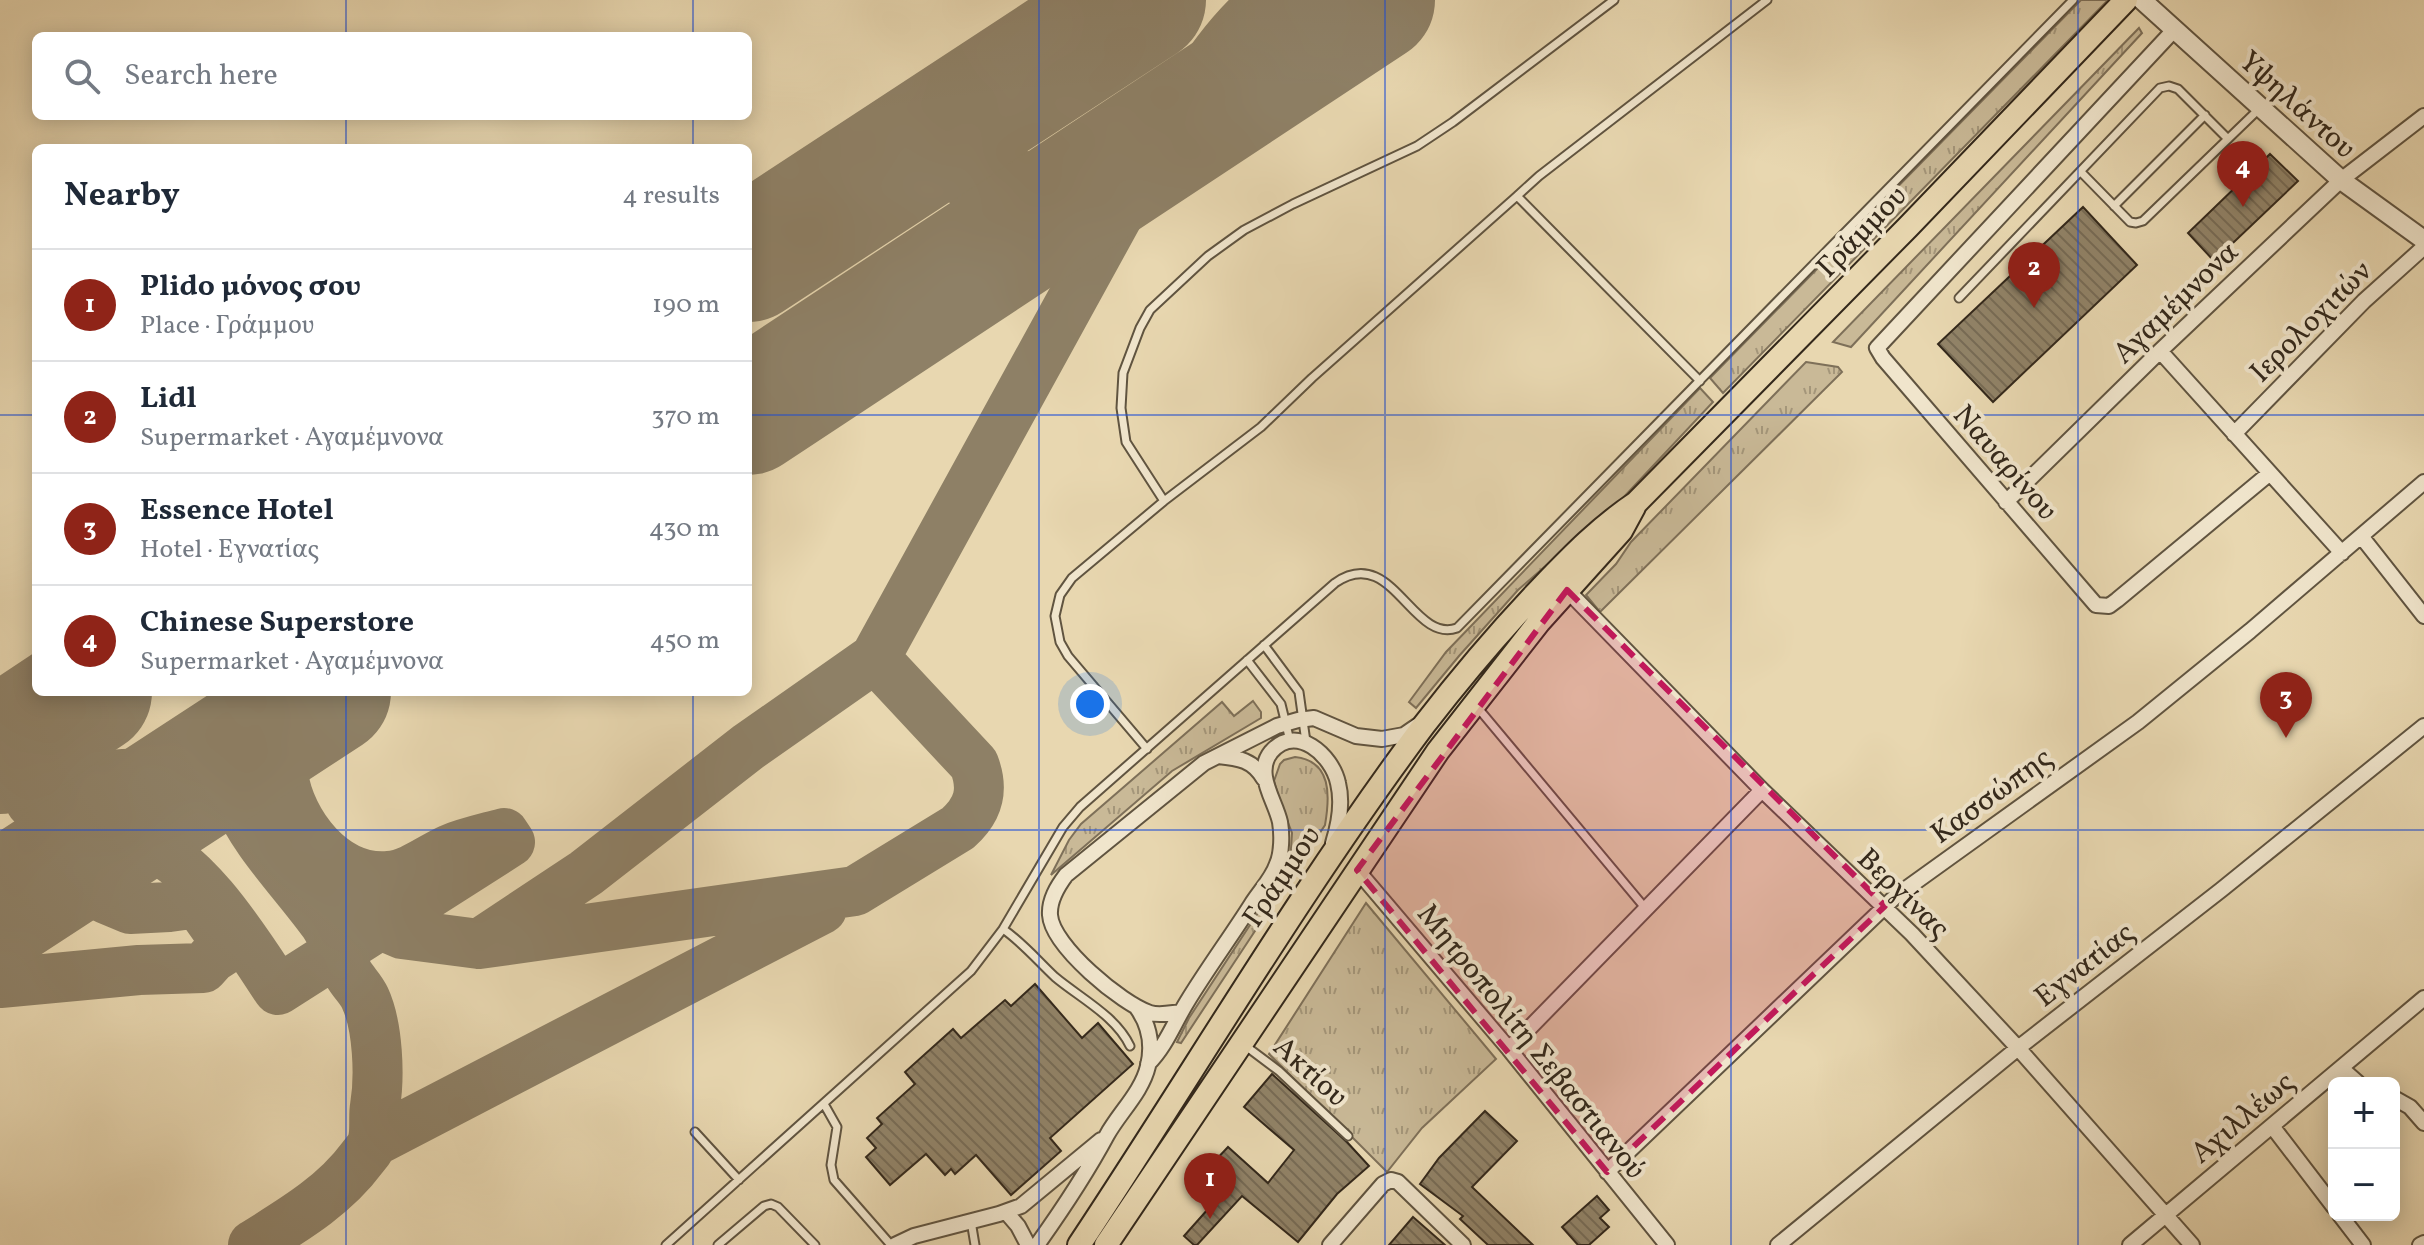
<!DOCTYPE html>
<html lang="en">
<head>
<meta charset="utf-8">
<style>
	body { margin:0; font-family:Vollkorn,serif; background:#f2f2f3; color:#1f2937 }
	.controls { position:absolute; right:24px; bottom:24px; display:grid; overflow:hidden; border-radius:12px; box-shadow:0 4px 20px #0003 }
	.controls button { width:72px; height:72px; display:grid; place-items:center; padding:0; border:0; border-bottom:2px solid #e0e1e3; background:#fff; color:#1f2937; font:40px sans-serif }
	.you { position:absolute; left:1090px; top:704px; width:28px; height:28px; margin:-20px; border:6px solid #fff; border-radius:50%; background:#1a73e8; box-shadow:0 0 0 12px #1a73e833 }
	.badge { display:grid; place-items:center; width:52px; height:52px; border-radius:50%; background:#8f2418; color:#fff; font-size:26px; font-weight:700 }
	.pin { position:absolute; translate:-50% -66px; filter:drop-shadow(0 2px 4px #0008) }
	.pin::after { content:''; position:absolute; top:42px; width:28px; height:24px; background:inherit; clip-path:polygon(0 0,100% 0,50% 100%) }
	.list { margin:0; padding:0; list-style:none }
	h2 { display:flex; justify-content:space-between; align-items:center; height:104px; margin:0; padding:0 32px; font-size:34px }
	h2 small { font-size:26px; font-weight:400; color:#747a83 }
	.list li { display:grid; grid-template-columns:52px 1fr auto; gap:24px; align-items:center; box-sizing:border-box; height:112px; padding:0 32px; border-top:2px solid #e0e1e3 }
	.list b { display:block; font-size:30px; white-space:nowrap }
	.list p { margin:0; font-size:26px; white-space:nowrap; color:#747a83 }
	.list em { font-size:26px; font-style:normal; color:#747a83 }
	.icon { flex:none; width:44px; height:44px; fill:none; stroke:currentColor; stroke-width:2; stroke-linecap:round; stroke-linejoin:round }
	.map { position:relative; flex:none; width:2424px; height:1245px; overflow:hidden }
	.search { position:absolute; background:#fff; box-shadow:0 4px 20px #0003; left:32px; top:32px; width:720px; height:88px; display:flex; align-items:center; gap:20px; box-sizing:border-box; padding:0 28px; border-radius:12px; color:#747a83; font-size:30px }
	.panel { position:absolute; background:#fff; box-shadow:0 4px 20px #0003; left:32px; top:144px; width:720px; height:552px; border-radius:12px }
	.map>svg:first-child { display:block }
	.grass { fill:url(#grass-tufts); stroke:#7e7059; stroke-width:2 }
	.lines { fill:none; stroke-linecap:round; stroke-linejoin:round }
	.taxiway { stroke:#8e8066; stroke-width:50 }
	.runway { stroke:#8e8066; stroke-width:126 }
	.building { fill:url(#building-back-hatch); stroke:#33281b; stroke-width:2 }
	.service-casing { stroke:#605440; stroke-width:11 }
	.minor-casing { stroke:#605440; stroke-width:18 }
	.tertiary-casing { stroke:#605440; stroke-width:22 }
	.primary-casing { stroke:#33281b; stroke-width:26 }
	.service { stroke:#f0e5cc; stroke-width:7 }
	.minor { stroke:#f0e5cc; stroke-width:14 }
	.tertiary { stroke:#f0e5cc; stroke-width:18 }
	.primary { stroke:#e8d7b0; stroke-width:22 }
	.marked { fill:#c2185b; fill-opacity:0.2; stroke:#c2185b; stroke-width:6; stroke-dasharray:16 10; stroke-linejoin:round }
	.grid { fill:none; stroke:#1d4ed8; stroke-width:2; stroke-opacity:0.55 }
	.labels { text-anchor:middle; stroke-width:8; stroke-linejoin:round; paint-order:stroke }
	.street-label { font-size:30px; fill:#33281b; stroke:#f0e5cc }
</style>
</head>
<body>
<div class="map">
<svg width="2424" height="1245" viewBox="0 0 2424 1245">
	<defs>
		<pattern id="grass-tufts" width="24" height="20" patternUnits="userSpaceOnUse" patternTransform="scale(2)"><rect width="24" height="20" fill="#c9b997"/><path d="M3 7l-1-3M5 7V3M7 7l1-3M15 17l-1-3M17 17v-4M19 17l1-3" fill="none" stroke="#a4967a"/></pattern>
		<pattern id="building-back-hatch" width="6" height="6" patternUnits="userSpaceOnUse" patternTransform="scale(2)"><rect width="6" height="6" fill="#918368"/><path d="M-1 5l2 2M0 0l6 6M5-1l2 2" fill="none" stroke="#776b55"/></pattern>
	</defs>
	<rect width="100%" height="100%" fill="#e8d7b0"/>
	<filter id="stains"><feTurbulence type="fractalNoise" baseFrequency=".0025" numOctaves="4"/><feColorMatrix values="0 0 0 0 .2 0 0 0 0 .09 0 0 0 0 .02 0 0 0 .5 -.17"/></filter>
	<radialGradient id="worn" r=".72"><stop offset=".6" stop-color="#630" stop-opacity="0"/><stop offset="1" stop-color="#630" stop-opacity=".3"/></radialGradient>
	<path class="grass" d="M 2081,0 L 2108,0 L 1723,393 L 1710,378 Z
		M 2139,28 L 2142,33 L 1851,347 L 1833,342 Z
		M 1806,362 L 1838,367 L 1842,372 L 1600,612 L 1586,595 L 1616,564 L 1631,542 Z
		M 1700,388 L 1713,402 L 1621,500 L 1518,590 L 1459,656 L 1416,708 L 1409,702 L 1446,652 Z
		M 1253,701 L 1261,712 L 1261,718 L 1172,771 L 1051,875 L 1069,840 L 1081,824 L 1222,702 L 1234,716 Z
		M 1295,757 C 1332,761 1330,796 1325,825 L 1181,1043 L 1177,1042 L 1189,1018 L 1290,864 L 1292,833 L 1280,802 L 1274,781 L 1280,764 L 1284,760 Z
		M 1366,903 L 1496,1059 L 1422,1128 L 1387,1172 L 1269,1054 Z"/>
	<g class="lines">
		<path class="taxiway" d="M 968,186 C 973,183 979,179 984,177 C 1012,166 1064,183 1078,209 C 1089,229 1085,256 1078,276
			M 238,692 C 197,793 270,849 324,923 C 334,938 340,957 348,973 C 353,982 361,989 365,998 C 378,1026 380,1076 375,1106 C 373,1117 376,1132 372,1143 C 371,1148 365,1154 362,1158 C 334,1196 293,1220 253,1245
			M 294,714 C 287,733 280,754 283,774 C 290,824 334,881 389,876 C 411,874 430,858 450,849 C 467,842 486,838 504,833 L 510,842 L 278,990 C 248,945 195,858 140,842 C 123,838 107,842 91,846 Z
			M 31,803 C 90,773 140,761 202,791
			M 299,890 L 322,911 L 336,917 L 388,928 L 402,934 L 479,944 L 855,891 L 958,828 C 979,809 984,790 974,764 L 875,658
			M 0,906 L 91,846 L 112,840 L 103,856 L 97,880 L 106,899 L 130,909 L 169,907 L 198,903 L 229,947 L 212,958 L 203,968 L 139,970 L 0,983
			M 479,944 L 586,873 L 748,747 L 875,658 L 1169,123 C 1197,80 1225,33 1266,0
			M 373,1142 L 822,909"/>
		<path class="runway" d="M 748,259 L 1143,0
			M 748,412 L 1372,0
			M 0,751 L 89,692
			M 0,906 L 328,692"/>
	</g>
	<path class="building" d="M 2270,154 L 2298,181 L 2214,261 L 2188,233 Z
		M 2083,207 L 2137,265 L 1993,402 L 1938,344 Z
		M 1035,984 L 1082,1038 L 1098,1023 L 1133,1064 L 1050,1138 L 1061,1151 L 1011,1195 L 976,1155 L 955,1174 L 951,1169 L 945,1175 L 926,1154 L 890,1185 L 866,1157 L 876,1148 L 867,1138 L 882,1124 L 877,1118 L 915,1084 L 905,1072 L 953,1029 L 961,1038 L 1005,1000 L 1011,1006 Z
		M 1272,1074 L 1347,1142 L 1369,1166 L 1337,1194 L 1298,1242 L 1242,1196 L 1197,1245 L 1194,1245 L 1184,1236 L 1233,1181 L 1213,1163 L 1228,1147 L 1268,1183 L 1294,1150 L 1244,1107 Z
		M 1485,1111 L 1517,1141 L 1472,1187 L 1533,1245 L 1488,1245 L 1460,1219 L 1463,1216 L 1420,1184 L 1439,1158 Z
		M 1597,1196 L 1609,1210 L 1600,1218 L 1609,1227 L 1589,1245 L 1578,1245 L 1562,1227 Z
		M 1413,1217 L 1445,1245 L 1389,1245 Z"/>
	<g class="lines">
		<defs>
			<path id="service" d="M 2081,172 L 2130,222 L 2136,223 L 2143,221 L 2260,108
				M 1517,196 L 1539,176 L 1767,0
				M 2114,206 L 2205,115
				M 1959,298 L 2160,88 L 2169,86 L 2178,89 L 2228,139
				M 1164,501 L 1126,442 L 1121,408 L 1123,373 L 1140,328 L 1150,310 L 1208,256 L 1244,230 L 1293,204 L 1417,146 L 1453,122 L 1614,0
				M 1264,645 L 1299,692 L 1306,742
				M 1247,660 L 1281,704 L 1290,741
				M 1478,708 L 1646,909
				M 1147,749 L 1068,656 L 1060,642 L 1055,616 L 1060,595 L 1072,578 L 1164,501 L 1261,427 L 1312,378 L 1517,196 L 1700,381
				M 1003,929 C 1023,943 1038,961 1055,977 C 1080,998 1116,1016 1130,1046
				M 1243,1044 L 1279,1071 L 1348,1136
				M 824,1104 L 837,1127 L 831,1165 L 834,1180 L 891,1245
				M 695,1132 L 739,1180
				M 971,1221 L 975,1245
				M 666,1245 L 971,971 L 1003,929 L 1063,827 L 1080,807 L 1335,583 C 1392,543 1412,644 1457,628 L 2073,0
				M 718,1245 L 764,1206 L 771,1204 L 778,1207 L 815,1245"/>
			<path id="minor" d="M 2174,30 L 1877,348 L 1883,358 L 2096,605 L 2109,606 L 2117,600 L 2270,473
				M 2160,351 L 2342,553
				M 2234,434 L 2364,301 L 2424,247
				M 2006,502 L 2160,351 L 2341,180 L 2424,116
				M 2361,536 L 2424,616
				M 1567,590 L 1762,790 L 1912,934 L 2018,1048 L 2192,1245
				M 1218,756 C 1239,758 1253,760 1264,779
				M 1357,870 L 1509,1049 L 1667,1245
				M 1181,1012 C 1171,1013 1160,1016 1150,1013 C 1122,1004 1052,946 1050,915 C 1049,900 1057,887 1066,875 L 1204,763 L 1277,726 L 1298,720 L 1314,718 L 1356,736 L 1382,739 L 1404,735 L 1417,726
				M 1509,1049 L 1762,790
				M 1148,1064 C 1166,1046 1174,1023 1187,1002 C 1207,969 1230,938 1251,905 C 1259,892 1272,879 1277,864 C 1282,853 1282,834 1280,822 C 1275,800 1254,773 1271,752 C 1296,723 1332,755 1338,783 C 1343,803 1339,824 1333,843
				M 2341,1068 L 2358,1083
				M 2394,1098 L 2410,1107 L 2424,1123
				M 2272,1126 L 2334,1207
				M 1607,1172 L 1896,896 L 2138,722 L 2250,631 L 2424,482
				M 1006,1212 L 1018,1226 L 1028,1245
				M 2340,1215 L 2363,1245
				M 895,1245 L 914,1236 L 999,1214 L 1021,1206 L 1101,1140
				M 1037,1245 C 1062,1210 1086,1174 1107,1135 C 1119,1113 1142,1092 1148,1066 C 1153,1045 1150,1026 1137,1008
				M 1330,1245 L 1383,1184 L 1391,1180 L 1398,1182 L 1463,1245
				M 1778,1245 L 2018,1048 L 2221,890 L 2424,726
				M 2130,1245 L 2424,998
				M 2420,1245 L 2424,1243"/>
			<path id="tertiary" d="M 2142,0 L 2341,180 L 2424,240"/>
			<path id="primary" d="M 1079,1245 C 1194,1072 1299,892 1424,725 C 1461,677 1500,631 1542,587 C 1572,556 1600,527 1636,503 L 1908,227 L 2126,0
				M 1106,1245 L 1438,751 L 1539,622 L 1621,531 L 1634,507"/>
		</defs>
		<use href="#service" class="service-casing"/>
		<use href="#minor" class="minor-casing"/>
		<use href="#tertiary" class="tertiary-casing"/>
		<use href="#primary" class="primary-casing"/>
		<use href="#service" class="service"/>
		<use href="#minor" class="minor"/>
		<use href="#tertiary" class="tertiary"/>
		<use href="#primary" class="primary"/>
	</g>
	<path class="marked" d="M 1567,590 L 1885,906 L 1607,1172 L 1357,870 Z"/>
	<path class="grid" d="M 346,0 L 346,36M 693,0 L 693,36M 1039,0 L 1039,1245M 1385,0 L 1385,1245M 1731,0 L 1731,1245M 2078,0 L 2078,1245M 346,116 L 346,148M 693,116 L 693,148M 0,415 L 36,415M 748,415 L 2424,415M 346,692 L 346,1245M 693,692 L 693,1245M 0,830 L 2424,830"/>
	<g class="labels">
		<g class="street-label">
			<text transform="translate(2298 104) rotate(42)" y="10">Υψηλάντου</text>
			<text transform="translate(1861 231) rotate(-46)" y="10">Γράμμου</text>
			<text transform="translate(2175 302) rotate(-44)" y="10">Αγαμέμνονα</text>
			<text transform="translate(2310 321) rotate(-45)" y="10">Ιερολοχιτών</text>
			<text transform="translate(2006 462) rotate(49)" y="10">Ναυαρίνου</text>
			<text transform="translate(1991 795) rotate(-36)" y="10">Κασσώπης</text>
			<text transform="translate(1281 876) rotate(-56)" y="10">Γράμμου</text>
			<text transform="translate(1904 893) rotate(44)" y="10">Βεργίνας</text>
			<text transform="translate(2084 964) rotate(-38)" y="10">Εγνατίας</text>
			<text transform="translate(1532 1041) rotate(51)" y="10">Μητροπολίτη Σεβαστιανού</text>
			<text transform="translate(1311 1071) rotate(42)" y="10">Ακτίου</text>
			<text transform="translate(2242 1117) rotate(-40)" y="10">Αχιλλέως</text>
		</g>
	</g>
	<rect width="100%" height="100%" filter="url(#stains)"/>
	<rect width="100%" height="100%" fill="url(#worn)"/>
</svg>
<div class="controls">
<button>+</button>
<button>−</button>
</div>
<div class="you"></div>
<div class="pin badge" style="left:1210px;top:1219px">1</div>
<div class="pin badge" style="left:2034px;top:308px">2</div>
<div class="pin badge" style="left:2286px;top:738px">3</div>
<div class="pin badge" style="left:2243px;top:207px">4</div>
<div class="search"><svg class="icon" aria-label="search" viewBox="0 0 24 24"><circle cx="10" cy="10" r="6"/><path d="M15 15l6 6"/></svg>Search here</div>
<section class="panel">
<h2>Nearby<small>4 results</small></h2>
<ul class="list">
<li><span class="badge">1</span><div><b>Plido μόνος σου</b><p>Place · Γράμμου</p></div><em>190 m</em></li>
<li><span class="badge">2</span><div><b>Lidl</b><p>Supermarket · Αγαμέμνονα</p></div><em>370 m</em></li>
<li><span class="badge">3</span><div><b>Essence Hotel</b><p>Hotel · Εγνατίας</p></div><em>430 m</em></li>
<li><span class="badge">4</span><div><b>Chinese Superstore</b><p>Supermarket · Αγαμέμνονα</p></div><em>450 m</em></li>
</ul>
</section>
</div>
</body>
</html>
